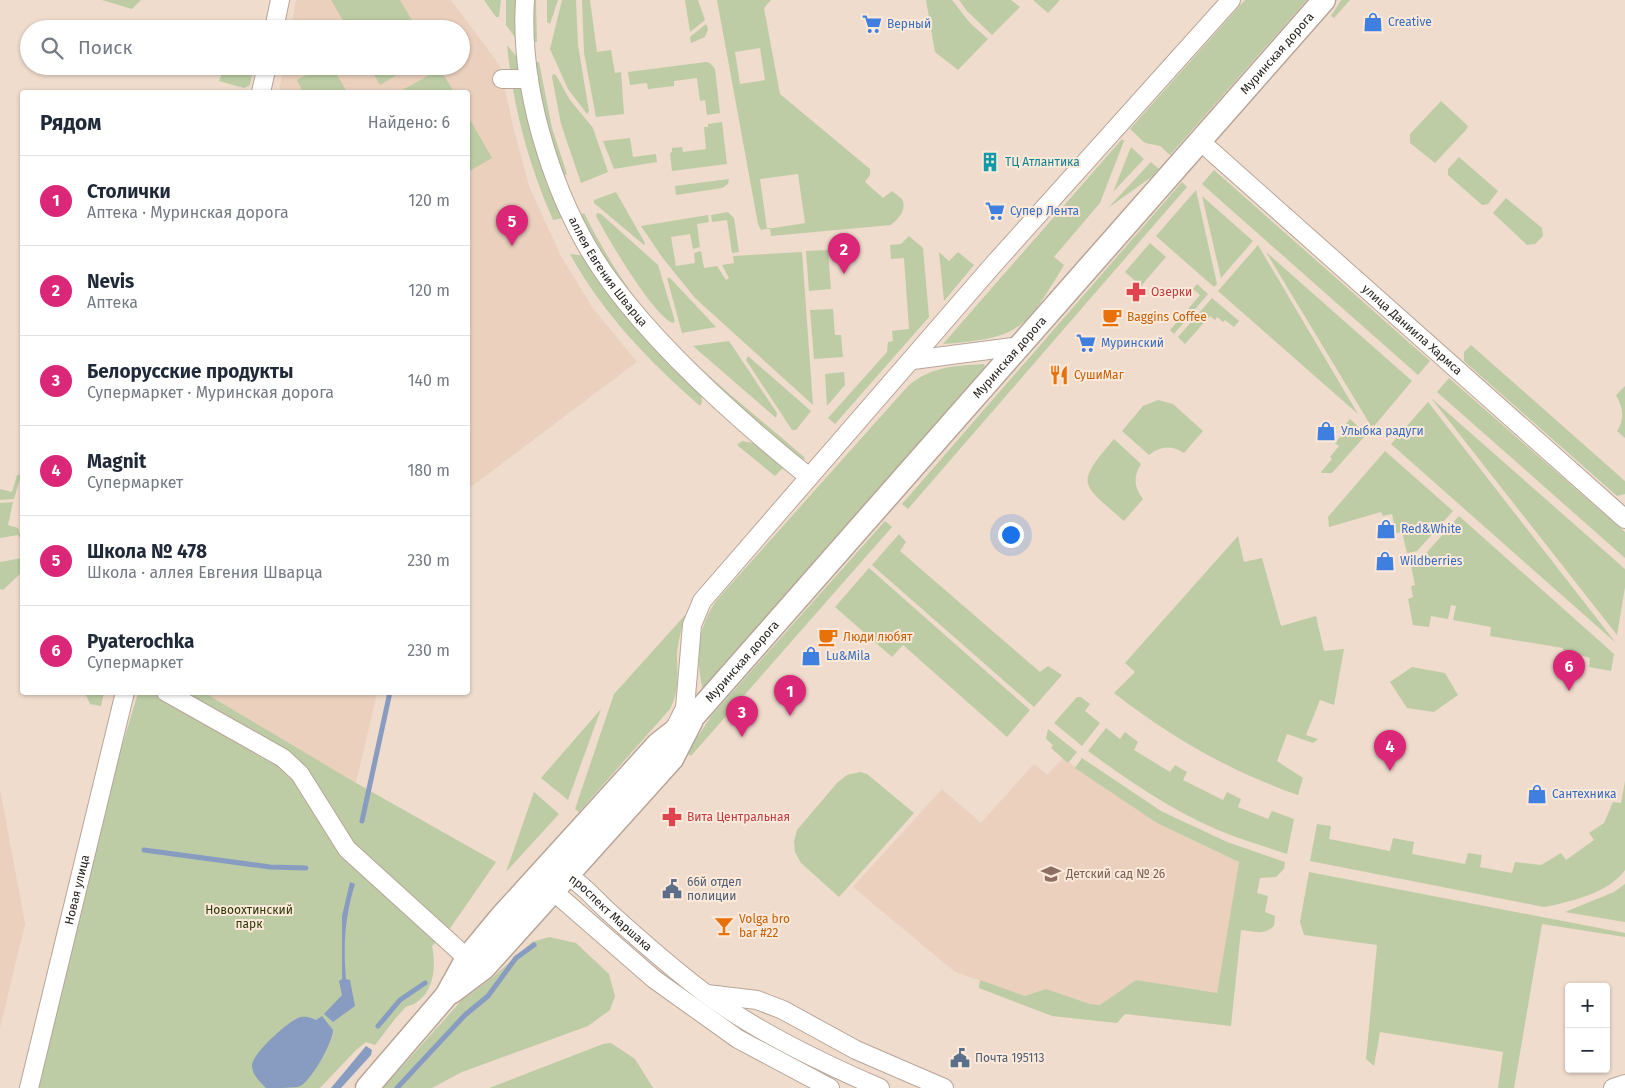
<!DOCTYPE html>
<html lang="ru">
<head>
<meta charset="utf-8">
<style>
	body { margin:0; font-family:"Fira Sans",sans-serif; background:#f6f6f7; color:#1f2937 }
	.controls { position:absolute; right:15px; bottom:15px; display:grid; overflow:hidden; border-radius:5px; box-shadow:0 1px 4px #0004 }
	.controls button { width:45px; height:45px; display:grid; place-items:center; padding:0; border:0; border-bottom:1px solid #e0e1e3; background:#fff; color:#1f2937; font:25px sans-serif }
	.you { position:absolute; left:1010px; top:534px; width:18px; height:18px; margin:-12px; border:4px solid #fff; border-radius:50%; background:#1a73e8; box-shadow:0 0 0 8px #1a73e833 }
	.badge { display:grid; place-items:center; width:32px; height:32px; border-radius:50%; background:#db2777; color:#fff; font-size:16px; font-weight:700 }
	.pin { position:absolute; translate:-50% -41px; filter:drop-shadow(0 1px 2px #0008) }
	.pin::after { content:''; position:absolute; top:26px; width:18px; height:15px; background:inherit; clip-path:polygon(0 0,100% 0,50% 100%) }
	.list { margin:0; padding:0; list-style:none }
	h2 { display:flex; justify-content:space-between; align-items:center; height:65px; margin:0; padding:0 20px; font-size:21px }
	h2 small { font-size:16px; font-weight:400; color:#747a83 }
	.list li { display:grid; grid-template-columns:32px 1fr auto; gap:15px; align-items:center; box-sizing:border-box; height:90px; padding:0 20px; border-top:1px solid #e0e1e3 }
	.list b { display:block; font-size:19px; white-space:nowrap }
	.list p { margin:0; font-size:16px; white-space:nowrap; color:#747a83 }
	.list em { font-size:16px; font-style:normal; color:#747a83 }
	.icon { flex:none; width:28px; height:28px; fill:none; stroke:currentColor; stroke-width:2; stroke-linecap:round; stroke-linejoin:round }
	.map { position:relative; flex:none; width:1625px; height:1088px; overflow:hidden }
	.search { position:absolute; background:#fff; box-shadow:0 1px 4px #0004; left:20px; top:20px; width:450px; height:55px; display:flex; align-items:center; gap:12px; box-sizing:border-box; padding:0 18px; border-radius:28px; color:#747a83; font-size:19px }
	.panel { position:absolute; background:#fff; box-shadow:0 1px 4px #0004; left:20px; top:90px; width:450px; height:605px; border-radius:5px }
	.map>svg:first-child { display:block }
	.built { fill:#ead0bd }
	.green { fill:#bdcca5; fill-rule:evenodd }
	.water { fill:#889bc1 }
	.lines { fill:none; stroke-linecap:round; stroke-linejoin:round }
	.stream { stroke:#889bc1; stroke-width:5 }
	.minor-casing { stroke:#b7a597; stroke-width:20 }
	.tertiary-casing { stroke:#b7a597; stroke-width:25 }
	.minor { stroke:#fff; stroke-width:18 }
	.tertiary { stroke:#fff; stroke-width:22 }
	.labels { text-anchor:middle; stroke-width:4; stroke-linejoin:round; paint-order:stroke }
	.shop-label { font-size:12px; fill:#366cbe; stroke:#fde9da; text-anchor:start }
	.street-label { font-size:12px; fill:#241d18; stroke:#fde9da }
	.culture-label { font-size:12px; fill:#0d838f; stroke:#fde9da; text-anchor:start }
	.health-label { font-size:12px; fill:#be3a42; stroke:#fde9da; text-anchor:start }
	.food-label { font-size:12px; fill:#c56008; stroke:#fde9da; text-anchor:start }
	.education-label { font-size:12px; fill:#785e54; stroke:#fde9da; text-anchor:start }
	.service-label { font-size:12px; fill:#4e5e75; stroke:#fde9da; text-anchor:start }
	.park-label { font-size:12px; fill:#2c3a0a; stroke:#fde9da }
</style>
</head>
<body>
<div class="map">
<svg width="1625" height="1088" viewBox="0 0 1625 1088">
	<rect width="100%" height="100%" fill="#efdccd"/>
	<path class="built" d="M 296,0 L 451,0 L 500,66 L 513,126 L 529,186 L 561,256 L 592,307 L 637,362 L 468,489 L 468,92 L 279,92 L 284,66 L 461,66 L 461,29 L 291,29 Z
		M 205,693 L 377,693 L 356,783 L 304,753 Z
		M 1063,758 L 1157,823 L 1239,862 L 1217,993 L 1136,980 L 1100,1005 L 1090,1004 L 1046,989 L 1025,996 L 955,972 L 853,887 L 942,789 L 981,823 L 1034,764 L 1047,775 Z
		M 0,789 L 25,924 L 0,1028 Z"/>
	<path class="green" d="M 102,0 L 141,0 L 132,9 Z
		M 331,0 L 400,0 L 417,29 L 348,29 Z
		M 484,0 L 501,0 L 499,17 L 496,17 Z
		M 506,0 L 518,0 L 519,43 L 506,25 Z
		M 533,0 L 536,0 L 537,42 L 533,42 Z
		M 547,0 L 558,0 L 550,24 L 547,22 Z
		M 562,0 L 576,0 L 578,45 L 589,111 L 587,114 L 568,89 L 550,49 Z
		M 582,0 L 590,0 L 597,52 L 611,50 L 615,73 L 621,72 L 624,114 L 596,117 L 584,53 Z
		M 685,0 L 698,0 L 705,20 L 690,32 Z
		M 717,0 L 771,0 L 764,8 L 780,94 L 870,169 L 870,175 L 865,182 L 883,198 L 892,191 L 902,199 C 907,211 899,218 891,225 L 771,236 L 770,228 L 761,230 L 758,224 ZM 760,48 L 765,80 L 740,84 L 735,52 ZM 798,174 L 805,223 L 767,229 L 760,179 Z
		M 926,0 L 952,0 L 970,23 L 988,39 L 958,70 L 935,52 Z
		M 959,0 L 1011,0 L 1020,7 L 992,35 L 967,11 Z
		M 1033,0 L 1060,0 L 1048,13 Z
		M 1245,0 L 1307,0 L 1170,155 L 1160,146 L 1145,143 L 1130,129 Z
		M 1341,0 L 1350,0 L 1334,18 L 1331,16 Z
		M 706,24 L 708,29 L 705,37 L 691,43 L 690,37 Z
		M 507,45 L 521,62 L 549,181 L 546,183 L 563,218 L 553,220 C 528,163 513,107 507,45 Z
		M 535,62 L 539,62 L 552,128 L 567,174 L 563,176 L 544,113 Z
		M 706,62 L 710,63 L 715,69 L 720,113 L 707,115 L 705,100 L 700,101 L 697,78 L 674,81 L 674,86 L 648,89 L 647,83 L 630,85 L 628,72 Z
		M 225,66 L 254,66 L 250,85 L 244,88 L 219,81 Z
		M 322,66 L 332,66 L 347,92 L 303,92 L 297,80 Z
		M 369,66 L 412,66 L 380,85 Z
		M 440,69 L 454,92 L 399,92 Z
		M 553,74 L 556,75 L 570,100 L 593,128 L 608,172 L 581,183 L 561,124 L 552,77 Z
		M 1441,101 L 1468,126 L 1466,130 L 1435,163 L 1410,143 L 1410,134 Z
		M 468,116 L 492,158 L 468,172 Z
		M 722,122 L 727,164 L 672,171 L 670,153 L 672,152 L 672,148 L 682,147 L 683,152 L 706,149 L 704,127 L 708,127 L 708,124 Z
		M 630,138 L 633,157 L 656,154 L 657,162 L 614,169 L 603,141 Z
		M 1122,139 L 1124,141 L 1100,203 L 1054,257 L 1064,265 C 1025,330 1020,338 943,344 Z
		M 1131,147 L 1144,159 L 1113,192 Z
		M 1459,157 L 1498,191 L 1488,204 L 1482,205 L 1448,175 L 1448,169 Z
		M 1151,162 L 1159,169 L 1150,178 L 1108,208 Z
		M 1214,170 L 1430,361 L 1418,375 L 1202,184 Z
		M 729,179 L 728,184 L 722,188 L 676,195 L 675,186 Z
		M 1182,182 L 1187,187 L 908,509 L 902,504 Z
		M 1196,190 L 1217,284 L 1214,287 L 1156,236 Z
		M 616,192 L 645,243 L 644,245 L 594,203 L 594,200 Z
		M 1202,196 L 1253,241 L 1221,278 Z
		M 1506,198 L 1542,228 L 1543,236 L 1535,244 L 1527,245 L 1493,213 Z
		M 728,212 L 734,218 L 739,252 L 732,253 L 727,220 L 712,222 L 711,215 Z
		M 584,213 C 597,239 612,265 629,289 C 676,355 745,405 805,458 L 802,461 C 759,422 713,385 672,345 C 634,308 604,262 580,215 Z
		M 597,213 L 601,214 L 658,265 L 675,321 L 673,323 C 654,317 607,237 596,216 Z
		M 708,215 L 709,222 L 697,224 L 700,247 L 693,249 L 690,234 L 671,237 L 676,266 L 695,263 L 694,253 L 701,251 L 704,268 L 717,266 L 726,280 L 729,278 L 722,265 L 734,263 L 733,256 L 802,252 L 813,405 L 695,298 L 662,257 L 641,226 Z
		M 909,236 L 923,248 L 929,317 L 835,424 L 828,418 L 887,352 L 888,342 L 893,341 L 892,331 L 909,329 L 904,258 L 891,259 L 890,245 L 901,244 Z
		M 1150,243 L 1166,257 L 1141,286 L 1125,272 Z
		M 1258,245 L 1358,414 L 1218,291 Z
		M 828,250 L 831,289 L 809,291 L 806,251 Z
		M 939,252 L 949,261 L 958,252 L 974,265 L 944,301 Z
		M 1266,252 L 1412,381 L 1375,425 L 1371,426 Z
		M 570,254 L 585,256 L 619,307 L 644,337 L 701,393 L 702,402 L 700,406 C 649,361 603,314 570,254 Z
		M 667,278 L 670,278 L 716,327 L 682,333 Z
		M 1197,284 L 1208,294 L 1174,334 L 1170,330 L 1200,295 L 1193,289 Z
		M 1212,298 L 1239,321 L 1234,327 L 1225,320 L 1223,322 L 1217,317 L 1215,320 L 1210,316 L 1185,344 L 1178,337 Z
		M 833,309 L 835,335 L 841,335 L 843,357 L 814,359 L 810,310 Z
		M 729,341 L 777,413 L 776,418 L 693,346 Z
		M 1471,345 L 1625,481 L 1625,494 L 1617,496 L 1464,361 L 1464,352 Z
		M 748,356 L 811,411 L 796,430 L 792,430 L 746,360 Z
		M 984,364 L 985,367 L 707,690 L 703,690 C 695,657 697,629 716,601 L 908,386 C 931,366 955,366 984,364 Z
		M 844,372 L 845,385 L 827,406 L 825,374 Z
		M 1449,378 L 1625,532 L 1625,558 L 1437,392 Z
		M 1625,386 L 1625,438 L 1617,431 C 1625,418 1623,408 1616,395 Z
		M 1431,398 L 1625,569 L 1625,587 L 1617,635 Z
		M 1158,400 L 1173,404 L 1203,431 L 1184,453 C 1171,445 1160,446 1149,455 L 1122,431 L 1143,406 Z
		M 1428,402 L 1616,643 L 1391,444 Z
		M 1350,419 L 1364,432 L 1365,436 L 1332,473 L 1322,473 L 1321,472 L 1332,459 L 1330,457 L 1339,446 L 1335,443 L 1345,431 L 1342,429 Z
		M 1114,439 L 1141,464 C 1133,477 1134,487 1143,499 L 1124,521 C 1081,483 1074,486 1114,439 Z
		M 742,441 L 754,443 L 783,468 L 775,476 L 737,445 Z
		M 1385,451 L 1453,511 L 1417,551 L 1407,553 L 1402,532 L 1396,533 L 1392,514 L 1383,516 L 1381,512 L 1329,527 L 1328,517 Z
		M 17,475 L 21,475 L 14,499 L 0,500 L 0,489 L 12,492 Z
		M 13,502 L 8,525 L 18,528 L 22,541 L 18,535 L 0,538 L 0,503 Z
		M 1459,516 L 1614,654 L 1611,671 L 1589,667 L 1590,658 L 1563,650 L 1563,648 L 1490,636 L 1491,627 L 1453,620 L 1456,606 L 1451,605 L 1448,619 L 1431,616 L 1429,627 L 1413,625 L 1408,599 L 1413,597 L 1411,586 L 1415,585 L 1410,561 L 1422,558 Z
		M 885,521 L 892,527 L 691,756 L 687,753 L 712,715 Z
		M 899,534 L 906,542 L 900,551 L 1040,672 L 1048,666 L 1062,675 L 1034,707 L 872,565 Z
		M 1238,536 L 1244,562 L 1262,558 L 1281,626 L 1316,616 L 1324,651 L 1344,649 L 1334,705 L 1320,700 L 1306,735 L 1318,739 L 1313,743 L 1287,734 L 1277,761 L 1303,778 L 1298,795 C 1229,771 1171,737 1114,693 L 1135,672 L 1125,663 Z
		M 22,558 L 22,572 L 3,590 L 0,589 L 0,562 Z
		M 869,568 L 1030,710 L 1007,737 L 903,645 L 892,657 L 835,607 Z
		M 686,614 C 682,627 678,640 677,653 C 677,674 680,690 670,709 L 579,812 L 575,809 L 614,694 Z
		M 1412,667 L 1445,673 L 1458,695 L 1434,712 L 1407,708 L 1390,682 Z
		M 85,693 L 104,693 L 101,706 L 90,704 Z
		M 138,693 L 205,693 L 356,783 L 496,862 L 451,927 L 432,946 C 436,966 435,992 414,1004 C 410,1006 407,1005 404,1009 C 393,1020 385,1033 375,1045 L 366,1042 L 356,1050 L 320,1088 L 34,1088 L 72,912 Z
		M 1077,697 L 1081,697 L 1090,704 L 1085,711 L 1100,723 L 1082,746 L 1054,723 Z
		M 601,709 L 568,800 L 541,778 Z
		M 1106,728 L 1120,739 L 1125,732 L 1138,742 L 1134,750 L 1170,772 L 1175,765 L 1187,772 L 1183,780 L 1223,800 L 1227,792 L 1241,799 L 1238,807 L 1268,819 L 1272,811 L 1294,819 L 1287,854 C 1269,848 1250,842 1233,836 C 1180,816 1133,784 1088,751 Z
		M 1048,729 L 1077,752 L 1068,763 L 1051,748 L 1053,745 L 1046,739 Z
		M 1082,758 L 1161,811 L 1227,842 L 1285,862 L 1284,869 L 1276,877 L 1260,878 L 1257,893 L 1268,896 L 1265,912 L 1275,916 L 1274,926 C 1264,936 1253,931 1241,930 L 1231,1026 L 1125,1014 L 1117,1023 L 1052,1016 L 979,988 L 980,980 L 1025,996 L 1046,989 L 1090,1004 L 1100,1005 L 1136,980 L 1217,993 L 1239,862 L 1157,823 L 1075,768 Z
		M 860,772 L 867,774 L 914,813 L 839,897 L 801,863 L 795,852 L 794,841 L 797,830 L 837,783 L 847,775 Z
		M 1625,781 L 1625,870 C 1609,893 1570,902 1544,907 L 1310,861 L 1317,824 L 1331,826 L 1329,839 L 1390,851 L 1393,838 L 1414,842 L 1412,854 L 1465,864 L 1468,853 L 1482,855 L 1480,867 L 1512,873 L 1515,862 L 1541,865 L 1561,853 L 1566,860 L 1594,840 L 1589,833 L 1604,823 L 1613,802 L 1621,803 Z
		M 534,792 L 559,814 L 506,872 Z
		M 1309,872 L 1625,933 L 1625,937 L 1542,924 L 1514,1088 L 1498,1088 L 1503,1052 L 1380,1032 L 1374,1066 L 1366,1059 L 1377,945 L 1304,935 L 1300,922 Z
		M 1625,884 L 1625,922 L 1565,912 L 1614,892 Z
		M 549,937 L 576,943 L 609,974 L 615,996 L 610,1010 L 588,1026 L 462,1072 L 432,1088 L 383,1088 L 461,1001 L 492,978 L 532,942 Z
		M 611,1043 L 635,1059 L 653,1088 L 489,1088 L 603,1044 Z"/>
	<path class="water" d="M 350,882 L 355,884 C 345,916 343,945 346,979 L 350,980 L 355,1006 L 333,1022 L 324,1014 L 342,995 L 339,981 L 342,979 L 342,916 Z
		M 322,1016 L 333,1030 C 333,1042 310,1084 298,1087 C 289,1088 276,1088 266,1088 C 260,1082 252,1075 252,1065 C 252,1054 290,1019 301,1017 C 307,1016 311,1018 316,1020 Z
		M 366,1046 L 372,1050 L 371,1055 L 341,1088 L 331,1088 Z"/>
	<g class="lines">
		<path class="stream" d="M 362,821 L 390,692
			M 144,850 L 270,867 L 306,868
			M 378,1026 L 400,1000 L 425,983
			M 397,1088 L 465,1015 L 488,996 L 516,958 L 534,945"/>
		<defs>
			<g id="minor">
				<path id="s1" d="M 525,0 C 519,94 556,209 612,284 C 664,354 741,422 809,477"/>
				<path d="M 274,29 L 280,0"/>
				<path d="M 502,79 L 529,79"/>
				<path d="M 261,92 L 267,66"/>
				<path id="s2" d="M 1200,141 L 1625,519"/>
				<path d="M 913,360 L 1020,346"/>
				<path d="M 166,692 L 283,758 L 300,774 L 347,849 L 467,958"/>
				<path d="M 674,730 L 685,708 L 692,625 L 702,601 L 993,265 L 1231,0"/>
				<path id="s3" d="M 557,872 C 578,877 594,899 610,913 C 641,941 673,969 706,994 C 757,1032 822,1063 880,1088"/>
				<path d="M 549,879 L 553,891 L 654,979 L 738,1039 L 830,1088"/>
				<path d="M 707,994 L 757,1000 L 783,1010 L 856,1050 L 944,1088"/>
				<path id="s4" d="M 29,1088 L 125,692"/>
				<path d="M 1613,1088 L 1625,1084"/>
			</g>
			<g id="tertiary">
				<path d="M 452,992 L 484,968 L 672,759 L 691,722"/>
				<path id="s5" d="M 367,1088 L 446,996 L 467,958 L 500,918 L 658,744 L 695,715 L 1324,0"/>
			</g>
		</defs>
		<use href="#minor" class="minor-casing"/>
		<use href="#tertiary" class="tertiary-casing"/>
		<use href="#minor" class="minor"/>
		<use href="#tertiary" class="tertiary"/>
	</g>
	<defs>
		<symbol id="shop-bare" viewBox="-9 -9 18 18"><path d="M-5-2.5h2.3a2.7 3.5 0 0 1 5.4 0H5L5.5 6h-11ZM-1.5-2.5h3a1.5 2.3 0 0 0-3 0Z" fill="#3f7fe0" stroke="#fde9da" stroke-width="2.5" paint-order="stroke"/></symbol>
		<symbol id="supermarket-bare" viewBox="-9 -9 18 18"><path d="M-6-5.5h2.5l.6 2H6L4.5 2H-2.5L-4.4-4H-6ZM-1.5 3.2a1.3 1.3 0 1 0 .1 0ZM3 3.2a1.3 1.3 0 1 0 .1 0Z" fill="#3f7fe0" stroke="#fde9da" stroke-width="2.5" paint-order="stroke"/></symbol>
		<symbol id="building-bare" viewBox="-9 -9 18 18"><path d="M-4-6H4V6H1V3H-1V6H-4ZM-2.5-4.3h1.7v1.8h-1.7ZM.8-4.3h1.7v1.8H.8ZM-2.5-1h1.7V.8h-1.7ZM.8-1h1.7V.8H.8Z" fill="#0f9aa8" stroke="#fde9da" stroke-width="2.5" paint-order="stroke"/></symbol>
		<symbol id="pharmacy-bare" viewBox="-9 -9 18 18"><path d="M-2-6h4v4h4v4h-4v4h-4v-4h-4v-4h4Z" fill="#e0444e" stroke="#fde9da" stroke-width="2.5" paint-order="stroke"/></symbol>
		<symbol id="cafe-bare" viewBox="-9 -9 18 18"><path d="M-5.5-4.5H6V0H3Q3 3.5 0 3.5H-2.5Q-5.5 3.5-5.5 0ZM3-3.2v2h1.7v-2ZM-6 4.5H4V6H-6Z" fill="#e8710a" stroke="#fde9da" stroke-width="2.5" paint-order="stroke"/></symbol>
		<symbol id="restaurant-bare" viewBox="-9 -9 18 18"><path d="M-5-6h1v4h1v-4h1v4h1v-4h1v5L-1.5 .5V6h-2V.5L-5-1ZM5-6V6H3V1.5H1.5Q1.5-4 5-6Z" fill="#e8710a" stroke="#fde9da" stroke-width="2.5" paint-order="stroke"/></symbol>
		<symbol id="school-bare" viewBox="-9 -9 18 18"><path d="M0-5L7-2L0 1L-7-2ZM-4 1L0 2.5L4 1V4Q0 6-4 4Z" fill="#8d6e63" stroke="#fde9da" stroke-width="2.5" paint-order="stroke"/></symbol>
		<symbol id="civic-bare" viewBox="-9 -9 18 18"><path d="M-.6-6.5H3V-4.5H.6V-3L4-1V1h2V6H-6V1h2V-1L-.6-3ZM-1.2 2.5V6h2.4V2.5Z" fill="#5c6f8a" stroke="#fde9da" stroke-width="2.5" paint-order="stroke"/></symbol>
		<symbol id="bar-bare" viewBox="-9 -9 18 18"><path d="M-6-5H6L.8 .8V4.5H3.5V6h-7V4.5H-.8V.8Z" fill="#e8710a" stroke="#fde9da" stroke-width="2.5" paint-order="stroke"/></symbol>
	</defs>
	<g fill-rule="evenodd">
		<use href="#shop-bare" x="1359" y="8" width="28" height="28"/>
		<use href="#supermarket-bare" x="858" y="10" width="28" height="28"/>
		<use href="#building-bare" x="976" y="148" width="28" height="28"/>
		<use href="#supermarket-bare" x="981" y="197" width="28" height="28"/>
		<use href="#pharmacy-bare" x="1122" y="278" width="28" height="28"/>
		<use href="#cafe-bare" x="1098" y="303" width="28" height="28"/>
		<use href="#supermarket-bare" x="1072" y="329" width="28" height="28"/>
		<use href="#restaurant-bare" x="1045" y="361" width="28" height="28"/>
		<use href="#shop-bare" x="1312" y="417" width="28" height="28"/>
		<use href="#shop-bare" x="1372" y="515" width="28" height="28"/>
		<use href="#shop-bare" x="1371" y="547" width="28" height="28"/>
		<use href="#cafe-bare" x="814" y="623" width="28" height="28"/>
		<use href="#shop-bare" x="797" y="642" width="28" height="28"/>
		<use href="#shop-bare" x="1523" y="780" width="28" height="28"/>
		<use href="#pharmacy-bare" x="658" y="803" width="28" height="28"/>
		<use href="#school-bare" x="1037" y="860" width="28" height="28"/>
		<use href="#civic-bare" x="658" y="875" width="28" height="28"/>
		<use href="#bar-bare" x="710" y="912" width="28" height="28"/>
		<use href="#civic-bare" x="946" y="1044" width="28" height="28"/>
	</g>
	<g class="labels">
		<g class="shop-label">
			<text x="1388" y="26">Creative</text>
			<text x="887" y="28">Верный</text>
			<text x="1010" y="215">Супер Лента</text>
			<text x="1101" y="347">Муринский</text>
			<text x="1341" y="435">Улыбка радуги</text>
			<text x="1401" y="533">Red&amp;White</text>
			<text x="1400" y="565">Wildberries</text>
			<text x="826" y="660">Lu&amp;Mila</text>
			<text x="1552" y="798">Сантехника</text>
		</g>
		<g class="street-label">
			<text dy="4" stroke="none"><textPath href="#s5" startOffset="1380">Муринская дорога</textPath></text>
			<text dy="4" stroke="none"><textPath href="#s1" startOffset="290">аллея Евгения Шварца</textPath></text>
			<text dy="4" stroke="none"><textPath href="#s2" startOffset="284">улица Даниила Хармса</textPath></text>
			<text dy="4" stroke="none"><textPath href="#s5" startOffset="975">Муринская дорога</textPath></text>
			<text dy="4" stroke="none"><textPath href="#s5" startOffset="570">Муринская дорога</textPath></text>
			<text dy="4" stroke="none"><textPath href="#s4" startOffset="204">Новая улица</textPath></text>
			<text dy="4" stroke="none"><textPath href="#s3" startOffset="68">проспект Маршака</textPath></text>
		</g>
		<g class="culture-label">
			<text x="1005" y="166">ТЦ Атлантика</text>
		</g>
		<g class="health-label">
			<text x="1151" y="296">Озерки</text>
			<text x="687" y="821">Вита Центральная</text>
		</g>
		<g class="food-label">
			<text x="1127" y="321">Baggins Coffee</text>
			<text x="1074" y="379">СушиМаг</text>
			<text x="843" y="641">Люди любят</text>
			<text x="739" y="923">Volga bro<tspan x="739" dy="14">bar #22</tspan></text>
		</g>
		<g class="education-label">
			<text x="1066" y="878">Детский сад № 26</text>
		</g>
		<g class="service-label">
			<text x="687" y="886">66й отдел<tspan x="687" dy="14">полиции</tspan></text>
			<text x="975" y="1062">Почта 195113</text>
		</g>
		<g class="park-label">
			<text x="249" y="914">Новоохтинский<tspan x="249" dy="14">парк</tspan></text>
		</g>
	</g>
</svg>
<div class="controls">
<button>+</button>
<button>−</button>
</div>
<div class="you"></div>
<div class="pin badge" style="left:790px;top:716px">1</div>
<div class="pin badge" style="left:844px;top:274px">2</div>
<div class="pin badge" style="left:742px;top:737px">3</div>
<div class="pin badge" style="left:1390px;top:771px">4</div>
<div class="pin badge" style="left:512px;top:246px">5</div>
<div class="pin badge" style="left:1569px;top:691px">6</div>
<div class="search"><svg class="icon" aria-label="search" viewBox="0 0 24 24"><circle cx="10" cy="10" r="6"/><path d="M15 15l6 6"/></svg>Поиск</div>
<section class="panel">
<h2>Рядом<small>Найдено: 6</small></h2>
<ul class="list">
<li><span class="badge">1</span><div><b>Столички</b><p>Аптека · Муринская дорога</p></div><em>120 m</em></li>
<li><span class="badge">2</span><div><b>Nevis</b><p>Аптека</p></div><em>120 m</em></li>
<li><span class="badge">3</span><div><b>Белорусские продукты</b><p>Супермаркет · Муринская дорога</p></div><em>140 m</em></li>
<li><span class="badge">4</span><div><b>Magnit</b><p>Супермаркет</p></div><em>180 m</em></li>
<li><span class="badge">5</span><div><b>Школа № 478</b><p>Школа · аллея Евгения Шварца</p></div><em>230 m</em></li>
<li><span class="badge">6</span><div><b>Pyaterochka</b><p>Супермаркет</p></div><em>230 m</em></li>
</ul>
</section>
</div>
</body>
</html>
